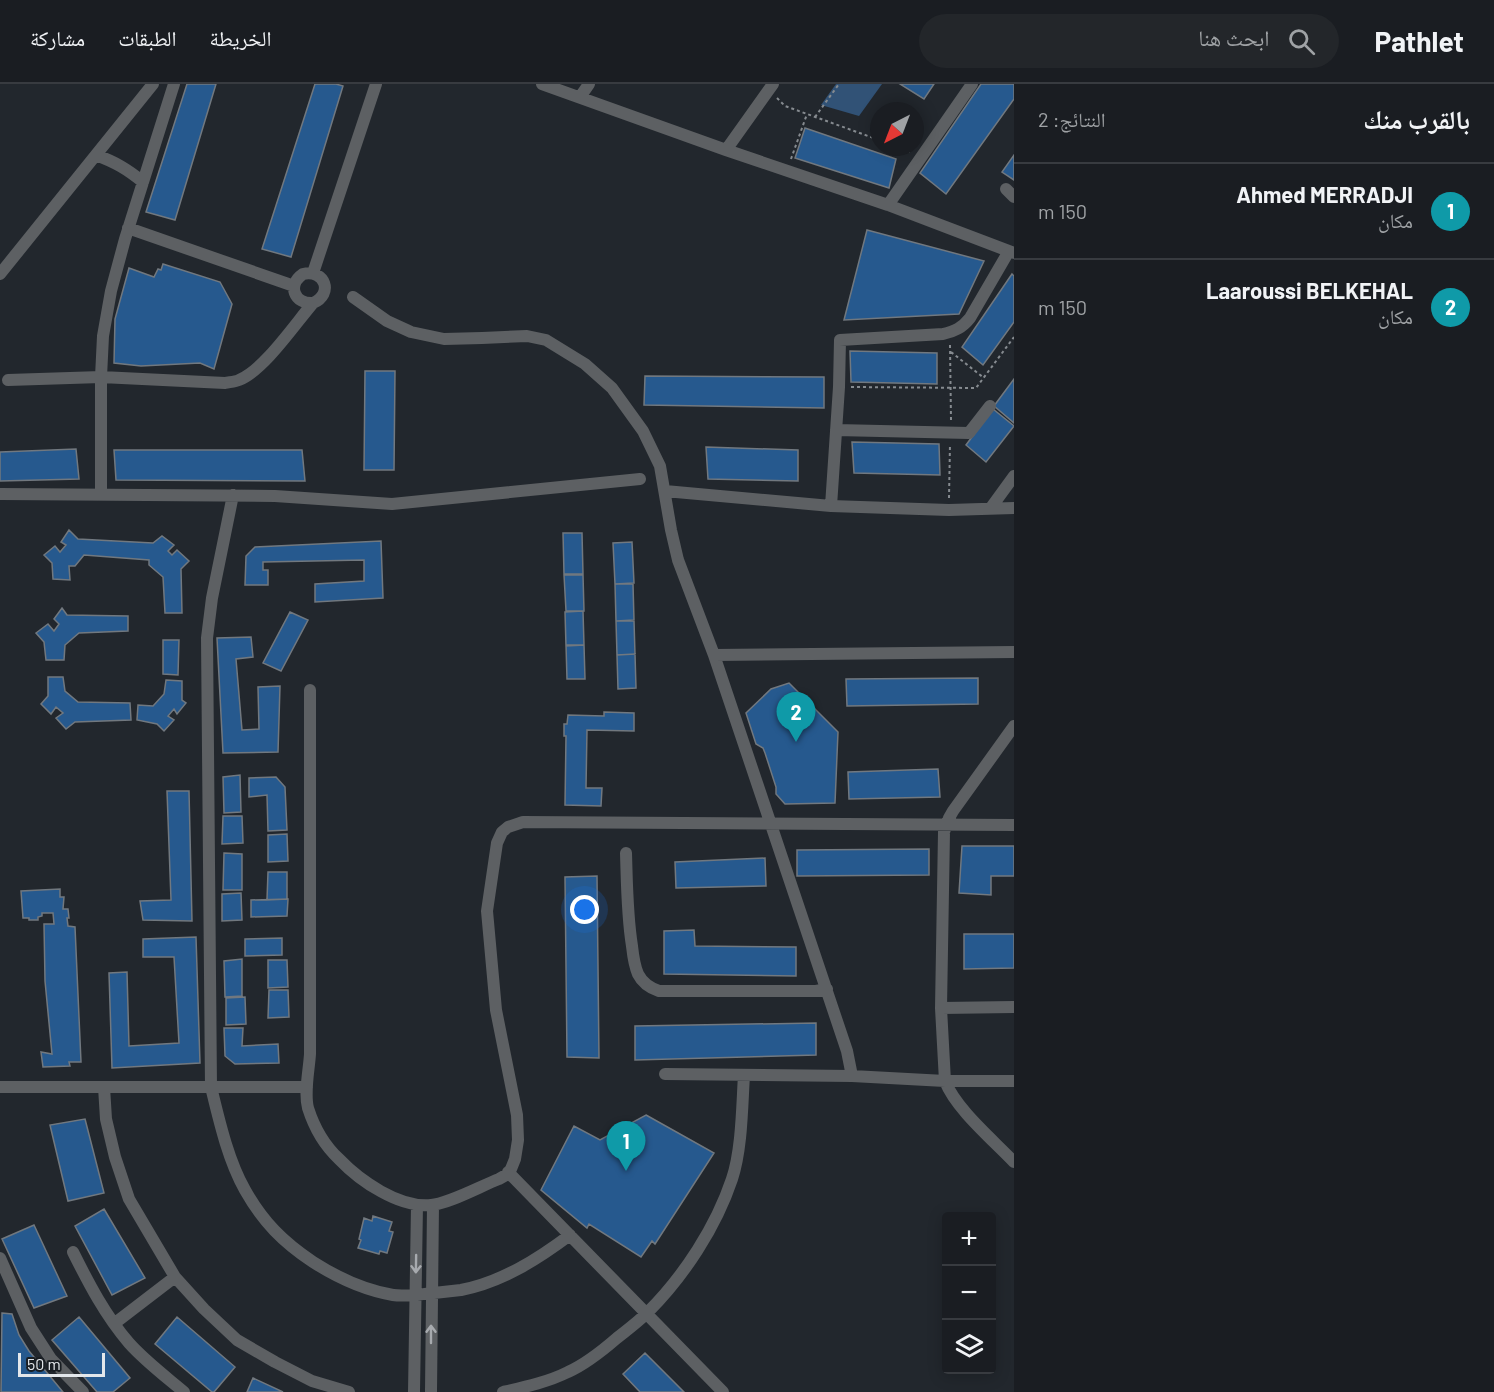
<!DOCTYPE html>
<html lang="ar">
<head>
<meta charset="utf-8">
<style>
	body { margin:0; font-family:Barlow,"Noto Naskh Arabic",sans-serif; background:#23262a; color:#f1f3f6; direction:rtl }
	.controls { position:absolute; right:18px; bottom:18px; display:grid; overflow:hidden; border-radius:6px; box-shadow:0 3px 15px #0003 }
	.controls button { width:54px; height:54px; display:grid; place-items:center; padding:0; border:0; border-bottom:2px solid #383b40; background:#1a1d22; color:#f1f3f6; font:30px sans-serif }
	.compass { position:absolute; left:870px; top:18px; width:54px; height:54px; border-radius:50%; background:#1a1d22; box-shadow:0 3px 15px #0003; rotate:222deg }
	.scale { position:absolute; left:18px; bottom:15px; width:87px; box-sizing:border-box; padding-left:6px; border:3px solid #e3e7eb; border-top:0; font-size:16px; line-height:21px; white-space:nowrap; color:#e3e7eb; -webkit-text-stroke:4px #191e23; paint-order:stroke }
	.you { position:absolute; left:585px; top:826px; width:21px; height:21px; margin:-15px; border:4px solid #fff; border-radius:50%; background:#1a73e8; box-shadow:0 0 0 9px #1a73e833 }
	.badge { display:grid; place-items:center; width:39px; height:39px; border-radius:50%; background:#1a73e8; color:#fff; font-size:20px; font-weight:700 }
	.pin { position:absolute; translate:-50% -50px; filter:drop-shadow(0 2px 3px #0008) }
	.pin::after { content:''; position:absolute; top:32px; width:21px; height:18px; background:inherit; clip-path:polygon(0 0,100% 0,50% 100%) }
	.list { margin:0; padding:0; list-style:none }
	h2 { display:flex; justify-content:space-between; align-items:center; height:78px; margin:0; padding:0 24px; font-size:26px }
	h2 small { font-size:20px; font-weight:400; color:#9fa2a5 }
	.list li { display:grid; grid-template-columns:39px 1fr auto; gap:18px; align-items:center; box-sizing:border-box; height:96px; padding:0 24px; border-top:2px solid #383b40 }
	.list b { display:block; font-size:22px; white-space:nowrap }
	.list p { margin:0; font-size:20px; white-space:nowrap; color:#9fa2a5 }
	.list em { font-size:20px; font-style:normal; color:#9fa2a5 }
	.icon { flex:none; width:33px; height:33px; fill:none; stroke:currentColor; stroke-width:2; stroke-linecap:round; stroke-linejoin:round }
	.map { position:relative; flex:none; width:1014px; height:1308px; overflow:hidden; direction:ltr }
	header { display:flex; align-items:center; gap:36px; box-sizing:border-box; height:84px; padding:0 30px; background:#1a1d22; border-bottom:2px solid #383b40 }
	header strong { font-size:28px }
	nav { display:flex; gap:33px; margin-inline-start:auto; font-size:21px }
	.search { width:420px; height:54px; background:#23262a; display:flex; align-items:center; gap:15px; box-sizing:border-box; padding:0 21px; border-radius:33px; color:#9fa2a5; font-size:22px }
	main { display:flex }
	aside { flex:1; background:#1a1d22 }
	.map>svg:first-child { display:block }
	.green { fill:#315276 }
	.building { fill:#26598e; stroke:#71787f; stroke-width:1.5 }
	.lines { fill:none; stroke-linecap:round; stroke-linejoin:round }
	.path { stroke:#868b90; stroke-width:2; stroke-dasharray:3 3; stroke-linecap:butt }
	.minor { stroke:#5d6063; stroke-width:12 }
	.oneway { stroke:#a7aaae }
</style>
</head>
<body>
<header>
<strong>Pathlet</strong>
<div class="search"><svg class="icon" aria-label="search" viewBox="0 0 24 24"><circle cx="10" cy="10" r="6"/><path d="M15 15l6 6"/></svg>ابحث هنا</div>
<nav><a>الخريطة</a><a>الطبقات</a><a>مشاركة</a></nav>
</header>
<main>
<aside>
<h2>بالقرب منك<small>النتائج: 2</small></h2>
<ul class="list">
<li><span class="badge" style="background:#0f9aa8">1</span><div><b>Ahmed MERRADJI</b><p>مكان</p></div><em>150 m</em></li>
<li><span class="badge" style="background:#0f9aa8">2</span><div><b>Laaroussi BELKEHAL</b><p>مكان</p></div><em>150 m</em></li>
</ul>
</aside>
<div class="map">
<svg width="1014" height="1308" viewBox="0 0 1014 1308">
	<rect width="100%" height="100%" fill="#22272d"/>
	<path class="green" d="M 836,0 L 882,0 L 859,32 L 821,21 Z"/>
	<path class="building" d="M 187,0 L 216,0 L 175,136 L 146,128 Z
		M 315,0 L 336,0 L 343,2 L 291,173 L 262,165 Z
		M 900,0 L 934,0 L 924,15 Z
		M 981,0 L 1014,0 L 1014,15 L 946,110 L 920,89 Z
		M 805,44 L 896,75 L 889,104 L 795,74 Z
		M 1014,71 L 1014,96 L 1002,88 Z
		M 867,146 L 984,177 L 959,230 L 844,236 Z
		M 163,180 L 220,198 L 232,220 L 214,285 L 200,279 L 141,282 L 114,279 L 115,235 L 129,184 L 154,193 L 158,185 L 161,186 Z
		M 1012,190 L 1014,192 L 1014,238 L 983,281 L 962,263 Z
		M 850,267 L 937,269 L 937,300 L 851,298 Z
		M 365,287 L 395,287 L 394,386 L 364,386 Z
		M 645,292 L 824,293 L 824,324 L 644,321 Z
		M 1014,295 L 1014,339 L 994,322 Z
		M 993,325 L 1014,342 L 986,378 L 966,361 Z
		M 852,358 L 939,360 L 940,391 L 854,389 Z
		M 706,363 L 798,366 L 798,397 L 708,395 Z
		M 76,365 L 79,395 L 0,397 L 0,368 Z
		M 114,366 L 302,366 L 305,397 L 116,396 Z
		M 69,446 L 78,455 L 153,459 L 162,452 L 174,461 L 168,467 L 172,471 L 177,466 L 189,477 L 181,485 L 182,529 L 165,529 L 163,493 L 149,481 L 149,476 L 84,471 L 75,482 L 69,482 L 70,496 L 53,495 L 52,479 L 44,471 L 55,462 L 60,468 L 66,461 L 61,458 Z
		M 563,449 L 582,449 L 583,490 L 564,490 Z
		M 381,457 L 383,514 L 315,518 L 315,500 L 364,497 L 364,476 L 263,478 L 263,486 L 268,486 L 268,501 L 245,501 L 246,472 L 255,463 Z
		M 632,458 L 634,499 L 615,500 L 613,459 Z
		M 564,491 L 583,491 L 584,527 L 566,527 Z
		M 615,500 L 633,500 L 634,536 L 616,537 Z
		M 62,524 L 67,531 L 128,532 L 128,547 L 79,549 L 65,561 L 64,576 L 46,576 L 44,558 L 36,549 L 48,540 L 54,547 L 59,540 L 54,535 Z
		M 583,527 L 584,561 L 566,562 L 565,528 Z
		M 290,528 L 308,536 L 281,587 L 263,579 Z
		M 616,537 L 634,537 L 635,570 L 617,571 Z
		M 251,553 L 253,573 L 236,575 L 242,646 L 259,645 L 258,603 L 280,602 L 278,668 L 223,669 L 217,554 Z
		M 163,556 L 179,556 L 178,591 L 163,590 Z
		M 566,561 L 584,561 L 585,595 L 567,595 Z
		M 635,570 L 636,604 L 618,605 L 617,571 Z
		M 48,593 L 63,593 L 65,607 L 78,618 L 130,619 L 131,636 L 75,638 L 66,645 L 56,634 L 63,629 L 56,623 L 51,630 L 41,620 L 48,612 Z
		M 978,594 L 978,620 L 847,622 L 846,595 Z
		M 166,596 L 182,597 L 182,616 L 186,619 L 177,630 L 174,625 L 168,632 L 174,636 L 164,647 L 157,640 L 137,636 L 138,621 L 153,622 L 164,610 Z
		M 789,599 L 838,648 L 835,719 L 785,720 L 776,710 L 776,703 L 765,669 L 763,664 L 756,660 L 746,629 L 771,605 Z
		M 604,628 L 634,629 L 634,647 L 587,646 L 586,704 L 602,704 L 601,722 L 565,721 L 566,652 L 564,652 L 564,640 L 567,640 L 568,631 L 604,632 Z
		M 938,685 L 940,713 L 849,715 L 848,688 Z
		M 240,691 L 241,728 L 224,729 L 223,693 Z
		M 276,693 L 285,703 L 287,746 L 268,747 L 267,711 L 249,713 L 249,694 Z
		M 167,707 L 189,707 L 192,837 L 143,836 L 140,817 L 171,816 Z
		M 223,732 L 242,732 L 243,759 L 222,760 Z
		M 287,750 L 288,777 L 268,778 L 268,751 Z
		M 962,762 L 1014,762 L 1014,792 L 991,792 L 991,811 L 959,809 Z
		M 929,765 L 929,791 L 797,792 L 797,766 Z
		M 224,769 L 242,770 L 242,806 L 223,806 Z
		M 765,774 L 766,802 L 676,804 L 675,778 Z
		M 268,788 L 287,788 L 287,815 L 267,816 Z
		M 597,792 L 599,974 L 567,973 L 565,793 Z
		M 60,805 L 60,813 L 64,813 L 63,825 L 68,825 L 69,834 L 67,834 L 68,842 L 75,843 L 81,978 L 69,978 L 70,982 L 43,983 L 41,968 L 52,970 L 45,897 L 44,840 L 54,840 L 53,829 L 42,829 L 42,832 L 38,833 L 38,836 L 29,836 L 29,834 L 23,834 L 21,807 Z
		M 241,809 L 242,836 L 222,837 L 222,810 Z
		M 288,815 L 287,832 L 251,833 L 251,816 Z
		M 694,846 L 695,862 L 796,863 L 796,892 L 664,890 L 664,847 Z
		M 964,850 L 1014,850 L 1014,884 L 964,885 Z
		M 196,853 L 200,979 L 112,984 L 109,889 L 127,888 L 129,962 L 179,959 L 174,873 L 143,873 L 143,855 Z
		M 282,854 L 282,871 L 245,872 L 245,855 Z
		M 242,875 L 242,912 L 225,913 L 224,877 Z
		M 268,876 L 287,876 L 288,903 L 268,904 Z
		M 269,906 L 288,906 L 289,933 L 268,934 Z
		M 245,913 L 246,940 L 226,941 L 226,914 Z
		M 816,939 L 816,971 L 635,976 L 635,942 Z
		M 224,944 L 243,944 L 242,962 L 278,960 L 279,979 L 235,980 L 225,972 Z
		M 646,1031 L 714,1069 L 655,1160 L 652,1157 L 641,1173 L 589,1140 L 587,1144 L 541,1106 L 574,1042 L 600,1056 Z
		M 85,1035 L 104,1109 L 68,1117 L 50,1041 Z
		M 104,1125 L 145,1194 L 112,1211 L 75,1142 Z
		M 373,1132 L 392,1138 L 389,1147 L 393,1148 L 387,1169 L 380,1167 L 379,1170 L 358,1164 L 361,1156 L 359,1155 L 364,1134 L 372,1137 Z
		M 34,1141 L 67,1212 L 34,1224 L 2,1155 Z
		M 2,1229 L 12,1230 L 19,1251 L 29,1267 L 63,1308 L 1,1308 Z
		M 79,1233 L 130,1294 L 113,1308 L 97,1308 L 52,1256 Z
		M 177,1233 L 235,1283 L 214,1308 L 212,1308 L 155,1260 Z
		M 645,1269 L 684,1308 L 640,1308 L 623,1290 Z
		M 253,1294 L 283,1308 L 247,1308 Z"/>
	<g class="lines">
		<path class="path" d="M 777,14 L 785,22 L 879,56
			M 815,33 L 839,0
			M 897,63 L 910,68
			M 791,75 L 807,30
			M 950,261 L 951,336
			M 951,268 L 984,294
			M 851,303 L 976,304 L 1014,253
			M 949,414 L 950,360"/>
		<path class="minor" d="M 542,0 L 726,66 L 888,121 L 1014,169
			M 580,13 L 589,0
			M 726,66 L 773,0
			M 96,71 C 115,78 127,85 143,98
			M 1006,105 L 1014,113
			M 888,121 L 972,0
			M 128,144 L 294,202
			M 313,189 L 376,0
			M 0,190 L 153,0
			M 353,213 L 387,237 L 411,248 L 444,255 L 482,254 L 527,252 L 546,256 L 585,280 L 612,304 L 643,347 L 660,382 L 671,446 L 678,476 L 714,571 L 847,967 L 852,992
			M 8,296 L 101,293 L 225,299 C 229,298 235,298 239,296 C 264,286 295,240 313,219 C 334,210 325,185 303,190 C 287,201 294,220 313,219
			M 836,346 L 969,349 L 990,322
			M 665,407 L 831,422 L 949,426 L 1014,424
			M 0,410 L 275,412 L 392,420 L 640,395
			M 101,410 L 101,293 L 103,252 L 111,207 L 125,155 L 174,0
			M 233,411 L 212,514 L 207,554 L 211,1003 C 219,1036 228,1076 245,1106 C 263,1138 283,1158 313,1178 C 338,1194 364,1206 393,1211 C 406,1213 421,1210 434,1209 C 443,1208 452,1207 461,1206 C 502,1198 538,1175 570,1151
			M 831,422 L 839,303 L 840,256 L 943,250 C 955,247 962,244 970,234 L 1009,167
			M 990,425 L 1014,392
			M 714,571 L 1014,568
			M 310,606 L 310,970 C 309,986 304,1009 308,1024 C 314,1043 325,1062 339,1075 C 360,1097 399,1124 431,1121 C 448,1120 481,1102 499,1095 L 506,1091 L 511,1085 L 515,1075 L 518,1056 L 517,1031 L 496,926 L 487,827 L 497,759 L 502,748 L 508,743 L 523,738 L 1014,741
			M 1014,642 L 953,727 L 949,734 L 944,748 L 941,924 L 945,997 C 956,1025 992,1055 1014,1078
			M 626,769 C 627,800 627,831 632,862 C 633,871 634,881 638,890 C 642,898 650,904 659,907 L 816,907 L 827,905
			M 941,924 L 1014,923
			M 665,990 L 852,992 L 945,997 L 1014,997
			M 0,1003 L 307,1003
			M 104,1003 L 106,1035 L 115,1073 L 129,1115 L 175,1193 L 204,1225 L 237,1256 L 275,1278 L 312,1297 L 349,1308
			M 508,1088 L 723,1308
			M 73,1168 C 89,1200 105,1231 129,1259 C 145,1277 165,1292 184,1308
			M 0,1174 L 31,1244 L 51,1275 L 83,1308
			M 115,1239 L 175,1193
			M 414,1308 L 417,1121
			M 431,1308 L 433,1121
			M 503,1308 C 525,1303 548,1298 568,1288 C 586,1280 602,1267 617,1254 C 627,1246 638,1238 648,1228 C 684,1192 716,1143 732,1095 C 742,1065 742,1022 744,991"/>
	</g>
	<defs><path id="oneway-shaft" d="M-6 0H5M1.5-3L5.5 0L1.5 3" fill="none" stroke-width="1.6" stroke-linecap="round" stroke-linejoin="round" transform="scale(1.5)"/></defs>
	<g class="oneway">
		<use href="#oneway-shaft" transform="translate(416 1180) rotate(91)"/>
		<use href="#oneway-shaft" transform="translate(431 1250) rotate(-90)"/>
	</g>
</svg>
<div class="controls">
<button>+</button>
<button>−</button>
<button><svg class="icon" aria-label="layers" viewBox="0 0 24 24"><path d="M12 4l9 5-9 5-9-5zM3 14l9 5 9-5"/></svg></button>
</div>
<svg class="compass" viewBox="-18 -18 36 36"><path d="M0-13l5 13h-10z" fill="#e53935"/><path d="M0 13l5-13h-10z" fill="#9fa2a5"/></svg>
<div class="scale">50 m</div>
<div class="you"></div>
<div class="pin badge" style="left:626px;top:1087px;background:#0f9aa8">1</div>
<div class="pin badge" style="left:796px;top:658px;background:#0f9aa8">2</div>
</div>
</main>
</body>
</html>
